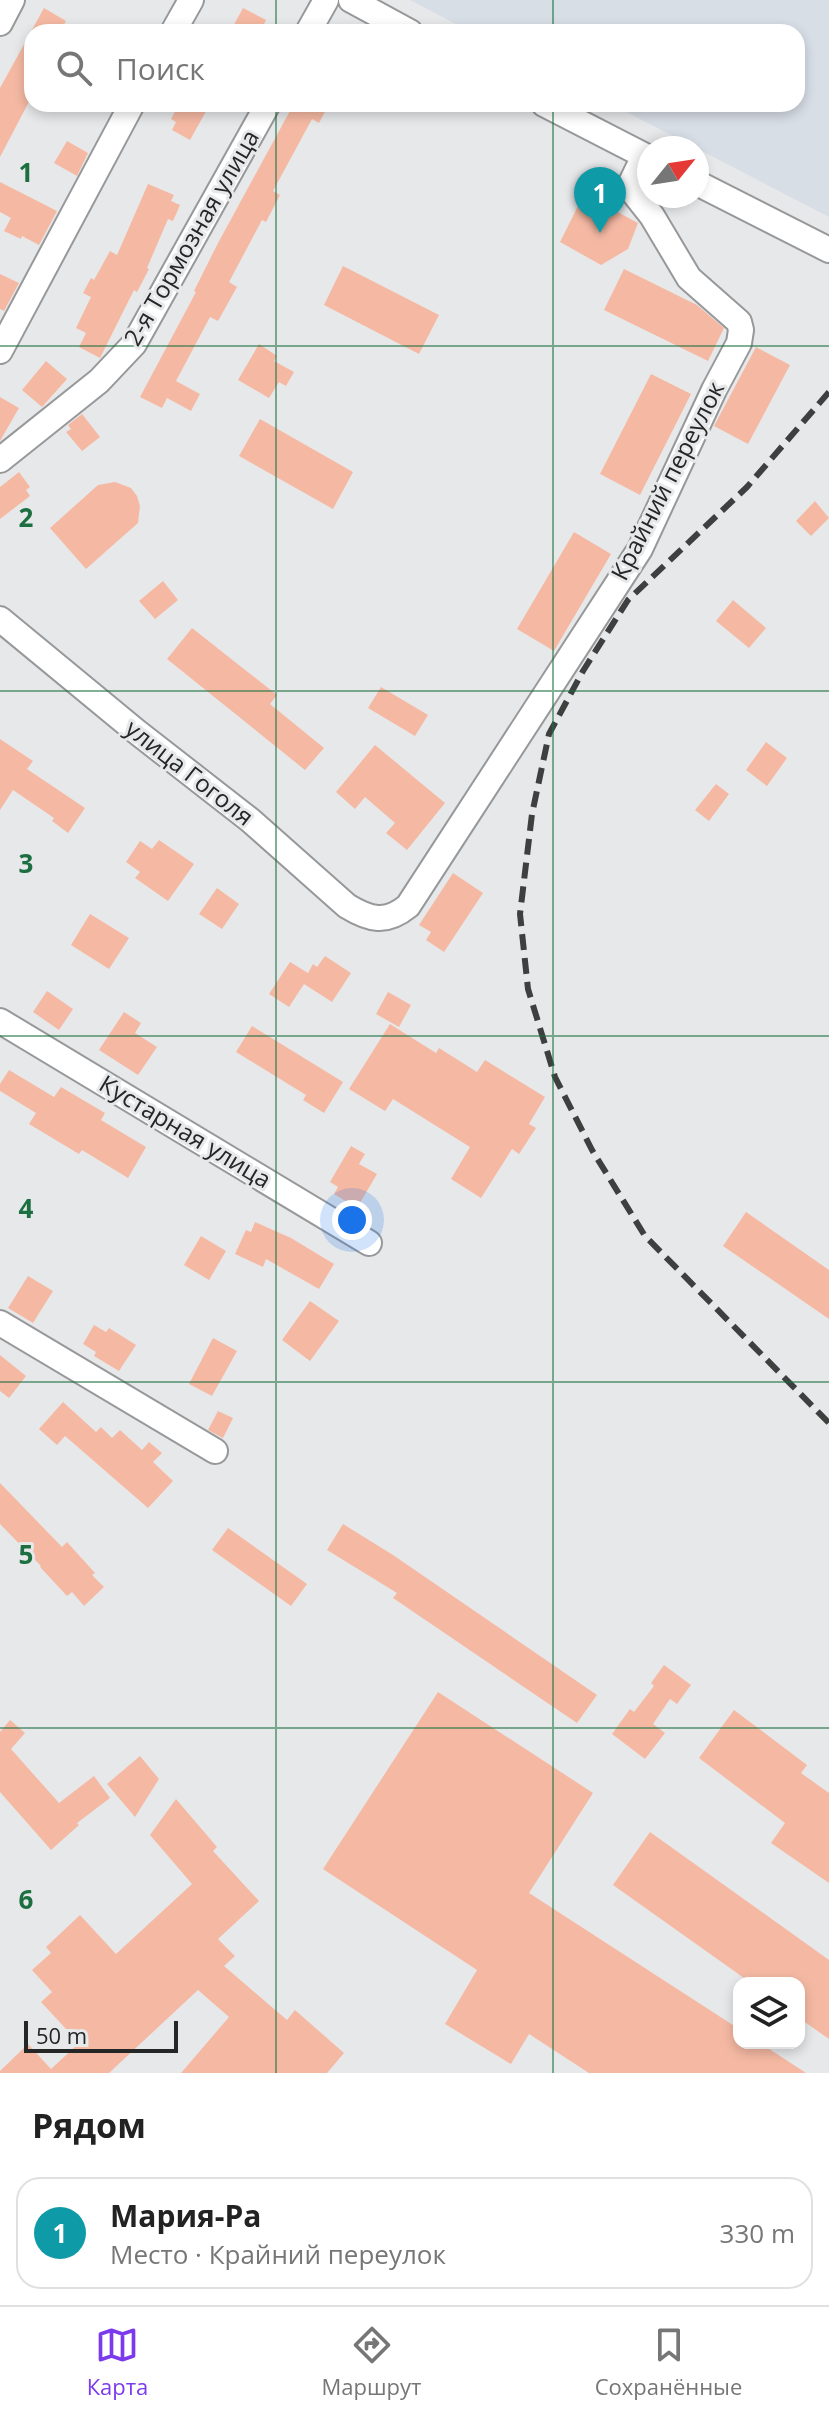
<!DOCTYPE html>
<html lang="ru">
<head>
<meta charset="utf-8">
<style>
	body { margin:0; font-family:"Open Sans",sans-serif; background:#f6f6f6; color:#222 }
	.controls { position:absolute; right:24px; bottom:24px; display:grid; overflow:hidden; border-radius:16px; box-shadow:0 4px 12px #0003 }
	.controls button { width:72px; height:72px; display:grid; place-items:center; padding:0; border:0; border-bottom:2px solid #e0e0e0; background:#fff; color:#222; font:40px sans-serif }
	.compass { position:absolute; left:637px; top:136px; width:72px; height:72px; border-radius:50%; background:#fff; box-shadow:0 4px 12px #0003; rotate:60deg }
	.scale { position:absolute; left:24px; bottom:20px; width:154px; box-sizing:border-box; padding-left:8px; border:4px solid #252626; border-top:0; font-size:22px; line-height:28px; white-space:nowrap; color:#252626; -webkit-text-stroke:6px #e7e8ea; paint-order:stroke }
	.you { position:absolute; left:352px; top:1220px; width:28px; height:28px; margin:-20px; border:6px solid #fff; border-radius:50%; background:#1a73e8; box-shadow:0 0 0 12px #1a73e833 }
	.badge { display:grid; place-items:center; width:52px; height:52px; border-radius:50%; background:#7c3aed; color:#fff; font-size:26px; font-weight:700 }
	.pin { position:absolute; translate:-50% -66px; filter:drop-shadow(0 2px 4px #0008) }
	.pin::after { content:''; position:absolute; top:42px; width:28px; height:24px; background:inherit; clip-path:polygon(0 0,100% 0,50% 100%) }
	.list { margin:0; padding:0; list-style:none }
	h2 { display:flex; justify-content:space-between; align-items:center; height:104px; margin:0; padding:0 32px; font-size:34px }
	h2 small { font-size:26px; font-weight:400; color:#767676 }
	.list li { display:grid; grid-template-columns:52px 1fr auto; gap:24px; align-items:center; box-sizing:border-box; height:112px; margin:0 16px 16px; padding:0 16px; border:2px solid #e0e0e0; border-radius:24px }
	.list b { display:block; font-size:30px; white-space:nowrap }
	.list p { margin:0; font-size:26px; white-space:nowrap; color:#767676 }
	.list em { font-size:26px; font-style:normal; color:#767676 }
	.icon { flex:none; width:44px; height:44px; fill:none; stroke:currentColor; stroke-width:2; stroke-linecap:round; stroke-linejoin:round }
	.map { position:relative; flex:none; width:829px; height:2073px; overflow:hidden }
	.search { position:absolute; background:#fff; box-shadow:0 4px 12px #0003; left:24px; right:24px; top:24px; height:88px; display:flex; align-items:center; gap:20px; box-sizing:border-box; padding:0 28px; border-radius:24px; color:#767676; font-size:30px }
	.sheet { height:232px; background:#fff }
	nav { display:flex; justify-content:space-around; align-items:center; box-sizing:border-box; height:112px; border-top:2px solid #e0e0e0; background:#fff; font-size:22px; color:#767676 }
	nav a { display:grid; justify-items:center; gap:4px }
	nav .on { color:#7c3aed }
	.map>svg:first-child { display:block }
	.built { fill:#d8dee6 }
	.building { fill:#f5b9a3 }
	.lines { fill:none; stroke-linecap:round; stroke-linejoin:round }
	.street-casing { stroke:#97989a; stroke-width:28 }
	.street { stroke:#fff; stroke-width:24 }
	.rail { stroke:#3e3f3f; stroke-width:6; stroke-dasharray:16 8; stroke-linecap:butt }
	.grid { fill:none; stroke:#1c6f40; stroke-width:2; stroke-opacity:0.55 }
	.labels { text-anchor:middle; stroke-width:6; stroke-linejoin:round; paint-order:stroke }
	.street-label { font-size:24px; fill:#252626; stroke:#e7e8ea }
	.grid-label { font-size:26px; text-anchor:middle; font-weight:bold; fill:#1c6f40; stroke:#e7e8ea; stroke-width:6; stroke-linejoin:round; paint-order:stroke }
</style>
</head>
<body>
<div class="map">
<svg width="829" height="2073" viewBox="0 0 829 2073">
	<rect width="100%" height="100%" fill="#e7e8ea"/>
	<path class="built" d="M 410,0 L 829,0 L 829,217 L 611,104 L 797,104 L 797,32 L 471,32 Z"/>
	<path class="building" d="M 44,8 L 66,21 L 60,32 L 32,32 L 32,96 L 0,157 L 0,88 Z
		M 243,8 L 266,20 L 260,32 L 230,32 Z
		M 179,104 L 210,104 L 190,140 L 172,130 L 176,122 L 171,119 Z
		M 283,104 L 329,104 L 319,123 L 312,119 L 273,191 L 280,195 L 266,222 L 262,220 L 229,282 L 237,287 L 218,321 L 210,317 L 176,381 L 200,394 L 191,411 L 167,398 L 162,408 L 140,397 L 196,292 L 194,291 L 217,245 L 291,109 Z
		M 67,141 L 88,153 L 77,176 L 54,163 Z
		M 0,182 L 57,211 L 39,245 L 22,236 L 21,239 L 4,231 L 11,218 L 0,212 Z
		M 148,184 L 174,195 L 171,201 L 180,205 L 173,221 L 168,219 L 147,268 L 149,269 L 137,292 L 134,290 L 100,358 L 79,347 L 86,333 L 76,328 L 91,297 L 83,293 L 91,278 L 94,280 L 110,251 L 117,255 Z
		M 584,194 L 638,223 L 628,249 L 601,265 L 560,242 Z
		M 343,266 L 439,315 L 419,354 L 324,305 Z
		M 624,269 L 697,305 L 724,328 L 708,361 L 604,310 Z
		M 0,274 L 19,283 L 4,311 L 0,309 Z
		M 259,344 L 277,356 L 274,361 L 294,372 L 286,386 L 279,382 L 269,398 L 238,380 Z
		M 756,347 L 790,365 L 748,444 L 714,426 Z
		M 46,361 L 67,379 L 42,407 L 22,390 Z
		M 651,374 L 691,394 L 640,495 L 600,474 Z
		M 0,397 L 19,408 L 0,441 Z
		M 82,414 L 100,437 L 82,451 L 66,432 L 71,429 L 68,425 Z
		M 260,419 L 353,472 L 333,509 L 239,456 Z
		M 19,472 L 30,487 L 26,490 L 30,496 L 0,519 L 0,487 Z
		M 115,482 L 131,488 L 137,496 L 140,506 L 138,523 L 86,569 L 50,528 L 98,485 Z
		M 815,501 L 829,518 L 811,536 L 796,521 Z
		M 574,532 L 611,554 L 554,651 L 517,629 Z
		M 163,581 L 178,600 L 155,619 L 139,601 Z
		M 733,600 L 766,628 L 749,648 L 716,621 Z
		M 192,628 L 277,695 L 270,704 L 324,748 L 305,770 L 167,659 Z
		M 381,687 L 428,715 L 415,736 L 368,708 Z
		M 0,739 L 33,761 L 27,769 L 85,808 L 68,833 L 52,821 L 54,818 L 13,790 L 0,810 Z
		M 766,742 L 787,758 L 767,786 L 746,770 Z
		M 375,745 L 445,803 L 407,850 L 386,833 L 395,823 L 365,797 L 355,809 L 336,792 Z
		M 716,784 L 729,794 L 709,821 L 695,810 Z
		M 159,840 L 194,864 L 168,901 L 135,878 L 140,872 L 126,862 L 140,841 L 152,849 Z
		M 453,873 L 483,893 L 444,952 L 426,940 L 431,932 L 419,925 Z
		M 217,888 L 239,904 L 222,929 L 199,914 Z
		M 90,914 L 129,938 L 109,969 L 71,945 Z
		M 325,956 L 351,973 L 332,1002 L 304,984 L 289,1007 L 269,994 L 290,962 L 308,973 L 313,964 L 317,967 Z
		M 47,991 L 73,1009 L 59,1030 L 33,1012 Z
		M 388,992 L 411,1005 L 399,1027 L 376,1014 Z
		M 124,1012 L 141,1023 L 135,1033 L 157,1047 L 138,1075 L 99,1050 Z
		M 390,1024 L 436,1053 L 439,1048 L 477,1072 L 485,1060 L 545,1097 L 529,1124 L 536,1128 L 519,1154 L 512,1149 L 481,1198 L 451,1179 L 470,1147 L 393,1099 L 385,1111 L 349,1089 Z
		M 252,1026 L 343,1082 L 324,1113 L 303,1100 L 306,1095 L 236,1052 Z
		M 9,1070 L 54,1097 L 61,1087 L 105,1113 L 101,1120 L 146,1147 L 128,1178 L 82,1150 L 79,1154 L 29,1124 L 36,1113 L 0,1091 L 0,1084 Z
		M 351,1146 L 365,1154 L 359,1164 L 377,1174 L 357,1208 L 334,1194 L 338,1187 L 330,1182 Z
		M 746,1212 L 829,1270 L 829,1319 L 723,1246 Z
		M 255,1222 L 291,1238 L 334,1264 L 319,1289 L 266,1259 L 263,1267 L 235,1254 L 246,1230 L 251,1232 Z
		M 201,1236 L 226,1251 L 209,1280 L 184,1265 Z
		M 28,1276 L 53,1291 L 33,1323 L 8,1308 Z
		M 310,1301 L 339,1321 L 310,1361 L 282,1340 Z
		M 94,1325 L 106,1332 L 109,1328 L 136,1345 L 119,1371 L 94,1356 L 96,1352 L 83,1344 Z
		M 213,1338 L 237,1351 L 212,1396 L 189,1384 Z
		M 0,1355 L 26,1376 L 9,1398 L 0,1391 Z
		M 63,1402 L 96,1432 L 101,1427 L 112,1438 L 120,1430 L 142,1450 L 149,1442 L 162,1453 L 153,1462 L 173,1481 L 148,1508 L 65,1436 L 57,1445 L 39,1429 Z
		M 218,1411 L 233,1418 L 223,1438 L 208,1430 Z
		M 0,1483 L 62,1547 L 67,1542 L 95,1573 L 92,1575 L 104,1587 L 84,1606 L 72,1592 L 67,1596 L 40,1567 L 41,1566 L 0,1524 Z
		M 343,1524 L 393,1555 L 597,1695 L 577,1723 L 393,1598 L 397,1593 L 327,1550 Z
		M 228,1528 L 307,1584 L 291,1606 L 212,1550 Z
		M 664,1665 L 691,1685 L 677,1704 L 670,1699 L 653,1724 L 665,1733 L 645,1759 L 612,1734 L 630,1709 L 634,1712 L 654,1686 L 651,1683 Z
		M 438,1692 L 593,1793 L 529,1893 L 739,2029 L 739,2043 L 760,2043 L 806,2073 L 589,2073 L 529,2034 L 511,2064 L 445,2024 L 477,1970 L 323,1869 Z
		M 734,1710 L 807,1765 L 801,1773 L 829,1793 L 829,1883 L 771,1843 L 785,1823 L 699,1758 Z
		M 10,1720 L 25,1733 L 11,1749 L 59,1803 L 94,1776 L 110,1798 L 77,1823 L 79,1825 L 51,1850 L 0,1792 L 0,1732 Z
		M 140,1756 L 159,1779 L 135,1817 L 107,1784 Z
		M 176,1799 L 217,1847 L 213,1851 L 259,1901 L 218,1939 L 235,1956 L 224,1966 L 287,2020 L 295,2010 L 344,2053 L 327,2073 L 181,2073 L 229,2017 L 198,1990 L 109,2073 L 0,2073 L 0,2071 L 28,2044 L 51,2069 L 79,2043 L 41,2002 L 52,1992 L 32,1970 L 51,1953 L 46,1947 L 80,1915 L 116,1954 L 192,1884 L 150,1835 Z
		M 650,1832 L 829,1960 L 829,2039 L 799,2018 L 799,1983 L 751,1983 L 613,1885 Z"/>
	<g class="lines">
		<defs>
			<path id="street" d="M 351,0 L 410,32
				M 0,23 L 12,0
				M 173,32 L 191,0
				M 308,32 L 326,0
				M 544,104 L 649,158
				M 697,183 L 829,250
				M 0,351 L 132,104
				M 0,460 L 99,381 L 134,344 L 268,104
				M 0,619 L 137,732 L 250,820 L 347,906 C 370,920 386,924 408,906 L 640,549 L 714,390 L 739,343 L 741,330 L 739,322 L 689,278 L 652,216 L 629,187 L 644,156
				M 0,1021 L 369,1243
				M 0,1323 L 215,1451"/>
		</defs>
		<use href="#street" class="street-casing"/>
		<use href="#street" class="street"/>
		<path class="rail" d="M 829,392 L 747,487 L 628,600 L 583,671 L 549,734 L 532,814 L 520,914 L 528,989 L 555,1077 L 592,1150 L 645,1236 L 829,1423"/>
	</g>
	<path class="grid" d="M 276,0 L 276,32M 553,0 L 553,32M 276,104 L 276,2073M 553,104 L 553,2073M 0,346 L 829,346M 0,691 L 829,691M 0,1036 L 829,1036M 0,1382 L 829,1382M 0,1728 L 829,1728"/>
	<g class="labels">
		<g class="street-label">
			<text transform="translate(192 238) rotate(-60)" y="8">2-я Тормозная улица</text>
			<text transform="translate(668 481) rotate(-63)" y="8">Крайний переулок</text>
			<text transform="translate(189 773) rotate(38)" y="8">улица Гоголя</text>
			<text transform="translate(185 1132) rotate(31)" y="8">Кустарная улица</text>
		</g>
	</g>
	<g class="grid-label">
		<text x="26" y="182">1</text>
		<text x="26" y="527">2</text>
		<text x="26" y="873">3</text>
		<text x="26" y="1218">4</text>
		<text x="26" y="1564">5</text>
		<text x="26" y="1909">6</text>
	</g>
</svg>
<div class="controls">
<button><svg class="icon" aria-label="layers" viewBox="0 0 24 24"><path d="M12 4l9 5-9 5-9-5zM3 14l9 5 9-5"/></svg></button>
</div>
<svg class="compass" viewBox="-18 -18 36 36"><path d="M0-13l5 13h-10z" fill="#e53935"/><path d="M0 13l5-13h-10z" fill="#767676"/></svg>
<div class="scale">50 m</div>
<div class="you"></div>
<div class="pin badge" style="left:600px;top:233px;background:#0f9aa8">1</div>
<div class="search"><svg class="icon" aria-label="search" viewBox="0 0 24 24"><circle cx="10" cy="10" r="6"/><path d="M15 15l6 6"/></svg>Поиск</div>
</div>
<section class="sheet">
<h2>Рядом<small></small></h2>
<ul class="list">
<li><span class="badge" style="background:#0f9aa8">1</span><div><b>Мария-Ра</b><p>Место · Крайний переулок</p></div><em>330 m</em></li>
</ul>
</section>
<nav>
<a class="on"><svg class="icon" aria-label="map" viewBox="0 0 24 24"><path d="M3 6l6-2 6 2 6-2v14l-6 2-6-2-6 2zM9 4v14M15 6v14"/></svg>Карта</a>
<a><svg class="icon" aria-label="directions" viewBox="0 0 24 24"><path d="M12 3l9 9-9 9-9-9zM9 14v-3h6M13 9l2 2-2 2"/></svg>Маршрут</a>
<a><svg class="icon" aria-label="saved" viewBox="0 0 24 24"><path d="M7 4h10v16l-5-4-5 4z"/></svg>Сохранённые</a>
</nav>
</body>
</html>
